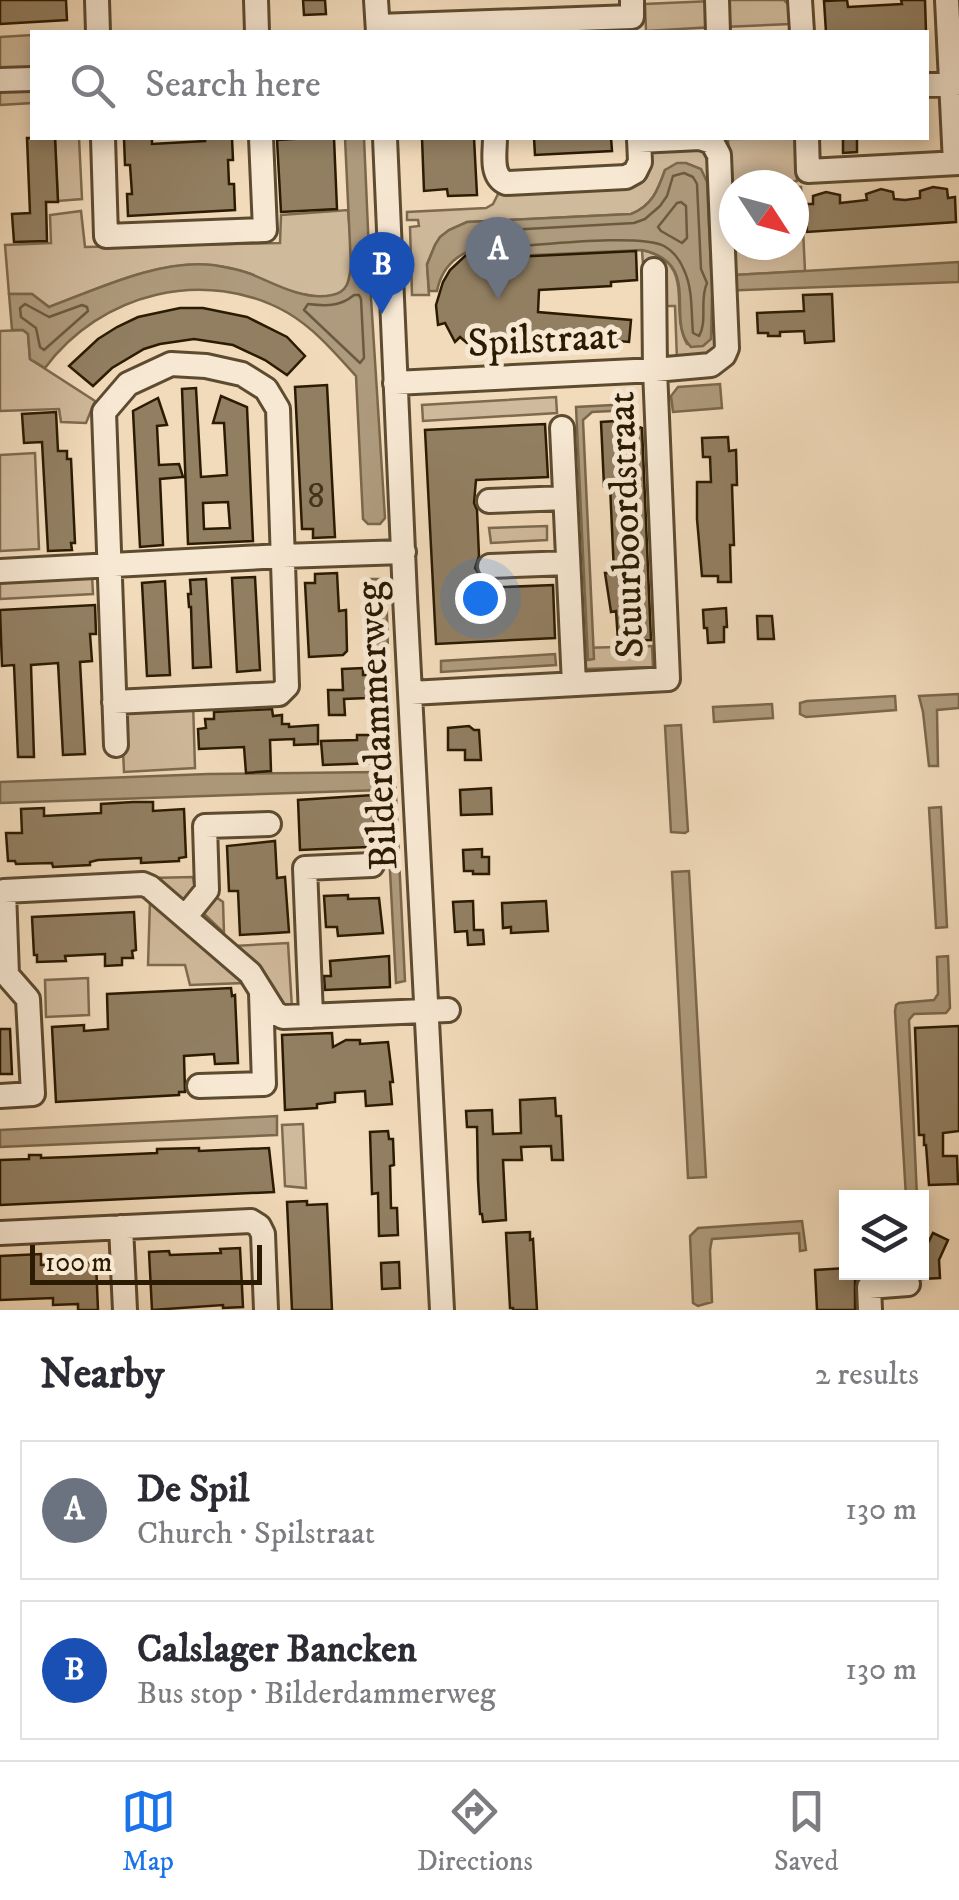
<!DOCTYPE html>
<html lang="en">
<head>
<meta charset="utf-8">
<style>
	body { margin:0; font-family:"IM FELL DW Pica",serif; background:#f7f7f7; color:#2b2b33 }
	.controls { position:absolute; right:30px; bottom:30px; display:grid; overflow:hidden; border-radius:0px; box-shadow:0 5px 15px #0003 }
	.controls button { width:90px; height:90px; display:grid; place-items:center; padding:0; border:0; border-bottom:2px solid #e1e1e2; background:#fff; color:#2b2b33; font:50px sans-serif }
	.compass { position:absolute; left:719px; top:170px; width:90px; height:90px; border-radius:50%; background:#fff; box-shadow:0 5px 15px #0003; rotate:126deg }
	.scale { position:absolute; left:30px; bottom:25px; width:232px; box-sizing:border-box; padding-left:10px; border:5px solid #2b1b02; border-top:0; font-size:28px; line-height:35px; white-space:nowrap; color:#2b1b02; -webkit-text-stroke:8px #f7e8d3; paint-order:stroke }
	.you { position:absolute; left:480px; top:598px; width:35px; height:35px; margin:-25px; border:8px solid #fff; border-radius:50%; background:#1a73e8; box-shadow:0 0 0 15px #1a73e833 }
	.badge { display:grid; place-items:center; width:65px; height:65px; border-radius:50%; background:#1a73e8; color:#fff; font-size:32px; font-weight:700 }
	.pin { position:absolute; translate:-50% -82px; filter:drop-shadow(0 2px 5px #0008) }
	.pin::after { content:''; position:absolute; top:52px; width:35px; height:30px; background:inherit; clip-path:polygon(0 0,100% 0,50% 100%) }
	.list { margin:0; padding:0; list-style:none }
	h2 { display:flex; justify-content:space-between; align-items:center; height:130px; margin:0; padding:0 40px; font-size:42px }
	h2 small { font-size:32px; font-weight:400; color:#7c7c81 }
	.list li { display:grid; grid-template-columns:65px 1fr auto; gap:30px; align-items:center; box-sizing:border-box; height:140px; margin:0 20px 20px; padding:0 20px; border:2px solid #e1e1e2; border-radius:0px }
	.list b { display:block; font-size:38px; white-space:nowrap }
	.list p { margin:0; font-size:32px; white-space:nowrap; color:#7c7c81 }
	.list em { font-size:32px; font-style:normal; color:#7c7c81 }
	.icon { flex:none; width:55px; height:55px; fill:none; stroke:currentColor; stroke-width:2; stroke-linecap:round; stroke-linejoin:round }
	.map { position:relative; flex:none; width:959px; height:1310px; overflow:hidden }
	.search { position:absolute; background:#fff; box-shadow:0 5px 15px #0003; left:30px; right:30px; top:30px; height:110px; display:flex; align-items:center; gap:25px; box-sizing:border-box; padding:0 35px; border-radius:0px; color:#7c7c81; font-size:38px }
	.sheet { height:450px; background:#fff }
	nav { display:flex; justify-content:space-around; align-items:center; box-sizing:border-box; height:140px; border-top:2px solid #e1e1e2; background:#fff; font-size:28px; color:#7c7c81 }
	nav a { display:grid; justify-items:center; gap:5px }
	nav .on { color:#1a73e8 }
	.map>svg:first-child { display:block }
	.green { fill:#d0ba9c; stroke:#7e6a4f; stroke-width:2.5 }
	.water { fill:#ae9a7c; stroke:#7a674b; stroke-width:2.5 }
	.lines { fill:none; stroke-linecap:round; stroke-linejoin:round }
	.shore { stroke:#6c5a3f; stroke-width:2.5 }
	.building { fill:#927f62; stroke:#2b1b02; stroke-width:2.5; fill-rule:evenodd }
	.minor-casing { stroke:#5d4b30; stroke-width:28 }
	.minor { stroke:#f7e8d3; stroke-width:22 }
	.labels { text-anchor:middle; stroke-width:10; stroke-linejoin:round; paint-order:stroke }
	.number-label { font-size:35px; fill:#45341a }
	.street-label { font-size:40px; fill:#2b1b02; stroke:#f7e8d3 }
</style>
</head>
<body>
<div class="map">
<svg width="959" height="1310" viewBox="0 0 959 1310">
	<rect width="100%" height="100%" fill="#f2dbbb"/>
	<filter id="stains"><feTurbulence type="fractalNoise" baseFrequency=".002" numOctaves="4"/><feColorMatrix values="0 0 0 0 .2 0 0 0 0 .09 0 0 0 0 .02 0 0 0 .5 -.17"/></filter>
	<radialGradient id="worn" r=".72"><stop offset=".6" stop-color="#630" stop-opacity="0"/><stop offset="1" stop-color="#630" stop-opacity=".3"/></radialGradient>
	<path class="green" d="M 723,0 L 784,0 L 789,5 L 790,24 L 724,27 Z
		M 712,1 L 714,27 L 646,31 L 645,4 Z
		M 32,35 L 32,73 L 0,74 L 0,37 Z
		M 32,88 L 32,103 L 0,105 L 0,90 Z
		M 55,138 L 79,138 L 82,199 L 58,201 Z
		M 796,138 L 797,181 L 782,182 L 782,185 L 734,185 L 734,245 L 794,245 L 794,187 L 801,187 L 805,271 L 735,275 L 728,139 Z
		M 700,149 L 709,160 L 713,273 L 707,182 L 701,170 L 686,163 L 665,170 C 658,190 652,206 631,214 L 467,222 L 449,230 L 440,237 L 435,245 L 427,264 L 429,295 L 412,295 L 410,227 L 419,226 L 418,220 L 407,220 L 407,212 L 486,208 L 493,204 L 498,194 L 502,194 L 631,187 C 658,178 644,168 653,151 Z
		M 348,210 C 349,228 358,281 342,292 C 326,303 292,292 275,286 C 266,283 257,276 248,273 C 237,269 222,266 210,265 C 155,261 99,288 49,307 L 32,294 L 9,294 L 5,245 L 51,243 L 50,215 L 81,211 L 85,247 L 280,243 L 281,215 Z
		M 642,250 C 698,262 668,310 687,344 L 713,332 L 712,297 L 718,290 L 721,345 L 712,357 L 677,360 L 675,306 L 662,306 L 659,264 L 643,264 Z
		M 23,330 L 28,334 L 30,359 L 95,401 L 86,423 L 61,422 L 59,409 L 0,411 L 0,331 Z
		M 556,397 L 557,413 L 423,421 L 422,405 Z
		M 35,453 L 39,549 L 0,551 L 0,455 Z
		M 547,526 L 547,540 L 491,543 L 489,528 Z
		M 92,575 L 93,594 L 0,599 L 0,579 Z
		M 652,646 L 653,667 L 583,669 L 582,648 Z
		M 193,701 L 195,768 L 124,772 L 121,706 Z
		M 193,877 L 195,888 L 186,902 L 151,878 Z
		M 213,895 L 223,902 L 224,933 L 200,910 Z
		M 150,900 L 243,983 L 190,985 L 185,965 L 148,965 Z
		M 288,943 L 292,1008 L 276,1000 L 233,946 Z
		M 88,978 L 89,1015 L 46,1017 L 45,980 Z
		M 303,1124 L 306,1188 L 285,1186 L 282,1125 Z"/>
	<path class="water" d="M 345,138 L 364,138 L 371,298 L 385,518 L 380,524 L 368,524 L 363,519 L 356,376 C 335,353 315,329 288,313 C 206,266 100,293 45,368 L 30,359 L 28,334 L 23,330 L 12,330 L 9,294 L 32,294 L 49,307 C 98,289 159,259 213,265 C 225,267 240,270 251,274 C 275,284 304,301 332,295 C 348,292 349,281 351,266 Z
		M 677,163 L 686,163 L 701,169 L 707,182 L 711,268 L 713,273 L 735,275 L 959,262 L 959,282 L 718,291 L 712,297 L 711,339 L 703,346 L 691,347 C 664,320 704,263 642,250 L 513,256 L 512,252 L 496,253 L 495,243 C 466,249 443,260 437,291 L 429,291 L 427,265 L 435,245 L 440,237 L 449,230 L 467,222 L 631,214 C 652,206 658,190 665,170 Z
		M 720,384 L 722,408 L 673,412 L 671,396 L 678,387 Z
		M 631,404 L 631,410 L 592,412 L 583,420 L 594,659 L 588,660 L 576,407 Z
		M 365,579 L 386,579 L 388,653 L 367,654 Z
		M 555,654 L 556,665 L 441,672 L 441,661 Z
		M 959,694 L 959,708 L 937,710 L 938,766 L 929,766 L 923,712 L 919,696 Z
		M 895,696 L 896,710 L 806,717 L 800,714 L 800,703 L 807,701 Z
		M 772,704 L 773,718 L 714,722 L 713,707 Z
		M 681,725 L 688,831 L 685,833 L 671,832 L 665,726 Z
		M 378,772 L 395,775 L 405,981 L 396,983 L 386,797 L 382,790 L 0,803 L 0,782 L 208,774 Z
		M 941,807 L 947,927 L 936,928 L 929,808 Z
		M 689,871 L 706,1177 L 688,1178 L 672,872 Z
		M 948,956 L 950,1008 L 946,1013 L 914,1014 L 909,1020 L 917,1197 L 906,1197 L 895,1011 L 896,1005 L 899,1003 L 934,1000 L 938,994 L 937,957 Z
		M 277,1116 L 277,1135 L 0,1147 L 0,1130 Z
		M 802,1221 L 806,1250 L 800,1251 L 799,1233 L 712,1239 L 710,1250 L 712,1302 L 698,1306 L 693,1303 L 690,1236 L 698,1228 Z"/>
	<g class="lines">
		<path class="shore" d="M 684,173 L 693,177 L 697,184 L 701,269 L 707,283 C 699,300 708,321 699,336 L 693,333 C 691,312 693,289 684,270 C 680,260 673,251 664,246 C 641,234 551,244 521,246 L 506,242 L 502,237 L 502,232 L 506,230 L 634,223 L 645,219 L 660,206 L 667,196 L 673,176 Z
			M 681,202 L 686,206 L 687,238 L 682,243 L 661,231 L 658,227 L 677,203 Z
			M 354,295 L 359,295 L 361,299 L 364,358 L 360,363 L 304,310 L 308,304 C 325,306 340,307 354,295 Z
			M 25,304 L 49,317 L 82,305 L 87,307 L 88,311 L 44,350 L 40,347 L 36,328 L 21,317 L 20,308 Z"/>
	</g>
	<path class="building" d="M 0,0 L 66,0 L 67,20 L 0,24 Z
		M 303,0 L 325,0 L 326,14 L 304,15 Z
		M 847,0 L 848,7 L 902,4 L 901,0 L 925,0 L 926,32 L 826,32 L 824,1 Z
		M 27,138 L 55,138 L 58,202 L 46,202 L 47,241 L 14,242 L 12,214 L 30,213 Z
		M 124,138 L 152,138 L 152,144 L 205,141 L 205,138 L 232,138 L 233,160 L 228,160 L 229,184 L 234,184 L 235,210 L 128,216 L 127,194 L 132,194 L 130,165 L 125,165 Z
		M 308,138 L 334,138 L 337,209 L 281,212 L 277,140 Z
		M 422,138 L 474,138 L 477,195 L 448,196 L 447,189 L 424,191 Z
		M 534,138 L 611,138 L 612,151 L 535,155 Z
		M 843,138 L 857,138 L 857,152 L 843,153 Z
		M 933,187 L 947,189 L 948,198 L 955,197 L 956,222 L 807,232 L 806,204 L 813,204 L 813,196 L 826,192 L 840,195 L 840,203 L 867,200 L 866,194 L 881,189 L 893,192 L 894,199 L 905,200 L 920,198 L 920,191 Z
		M 496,245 L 496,256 L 514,255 L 514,257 L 636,251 L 637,280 L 611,282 L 611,286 L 539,290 L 538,312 L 631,320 L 629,342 L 508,331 L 515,347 L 474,349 L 460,337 L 455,342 L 445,323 L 438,325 L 436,305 L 443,282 L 450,270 L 465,256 L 478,249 Z
		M 832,294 L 834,341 L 805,343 L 804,331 L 780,332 L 780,336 L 768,336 L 768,333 L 758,333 L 757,313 L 804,311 L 803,295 Z
		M 180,308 L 203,308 L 247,317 L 287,337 L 305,356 L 287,375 L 265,360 L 233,345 L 194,339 L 160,344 L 144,349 L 112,368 L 93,386 L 69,366 L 98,339 L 117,327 L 138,317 Z
		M 327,385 L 335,537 L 313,538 L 313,529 L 302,529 L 295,387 Z
		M 196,388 L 201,477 L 227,475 L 224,423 L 213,423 L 221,396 L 247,407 L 253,541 L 188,544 L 182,389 ZM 228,502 L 230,528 L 204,529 L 203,503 Z
		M 158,398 L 167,425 L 157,426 L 159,465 L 179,464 L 183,477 L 160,479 L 163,545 L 140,547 L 133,411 Z
		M 56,412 L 58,451 L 67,451 L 67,459 L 71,459 L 75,543 L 71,543 L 72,550 L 48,551 L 42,442 L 24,443 L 22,414 Z
		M 630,420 L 630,423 L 642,428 L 651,640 L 618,641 L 616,611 L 611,612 L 605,573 L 614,573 L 610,485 L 604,486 L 601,422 Z
		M 545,424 L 548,477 L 476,480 L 474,503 L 477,510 L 479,556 L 475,568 L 481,577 L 481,588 L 553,585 L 555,638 L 436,644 L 425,430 Z
		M 728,437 L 729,451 L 736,450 L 737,485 L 732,485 L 734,545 L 730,545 L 731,582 L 718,582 L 718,576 L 702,576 L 697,519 L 697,482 L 711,482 L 710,457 L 703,457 L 702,438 Z
		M 337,573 L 339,611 L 346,610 L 347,651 L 343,655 L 309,657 L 305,583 L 315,583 L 315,574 Z
		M 255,577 L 260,670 L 237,672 L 232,578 Z
		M 206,579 L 211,667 L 193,668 L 191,607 L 189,607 L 188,594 L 191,594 L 190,580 Z
		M 165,581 L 170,675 L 147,676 L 142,583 Z
		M 95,605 L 96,634 L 90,634 L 92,661 L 80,662 L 85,754 L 63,755 L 58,663 L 31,665 L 34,757 L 18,757 L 14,665 L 2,666 L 0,610 Z
		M 726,608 L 727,627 L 724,627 L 724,642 L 708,643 L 707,628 L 704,628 L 703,610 Z
		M 757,616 L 772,616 L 774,639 L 758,639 Z
		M 363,668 L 363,675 L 370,675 L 371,690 L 366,690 L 367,698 L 344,699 L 345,715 L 329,715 L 328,690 L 343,690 L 342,669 Z
		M 272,709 L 273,716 L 282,715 L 282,724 L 289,724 L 289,727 L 318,725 L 318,744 L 294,745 L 294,739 L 270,740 L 271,771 L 246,773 L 244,747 L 199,749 L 198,729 L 206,728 L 205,719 L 214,719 L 214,712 Z
		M 469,726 L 474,730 L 479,730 L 481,760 L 465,760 L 465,750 L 448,750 L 448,728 Z
		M 357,735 L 374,735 L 375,763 L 323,765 L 321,741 L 357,740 Z
		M 491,788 L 492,814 L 461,815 L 460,790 Z
		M 373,795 L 375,843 L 368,844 L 368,847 L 300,850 L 298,800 Z
		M 133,802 L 153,802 L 153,811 L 184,809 L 186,857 L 179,858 L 179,861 L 141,863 L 141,858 L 98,860 L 90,862 L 90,865 L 53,867 L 52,863 L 16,864 L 15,861 L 8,861 L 6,833 L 22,833 L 21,809 L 44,808 L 44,816 L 101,813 L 101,804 Z
		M 275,841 L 277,878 L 285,877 L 289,932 L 240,935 L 238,891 L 229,891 L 227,846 Z
		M 482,849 L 482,857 L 489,857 L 489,874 L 473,874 L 473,871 L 464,871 L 463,850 Z
		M 348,895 L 348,899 L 379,898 L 383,933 L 338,936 L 337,927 L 326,927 L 324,896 Z
		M 473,901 L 474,930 L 483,930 L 484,944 L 468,945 L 467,931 L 455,932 L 453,902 Z
		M 546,901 L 548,931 L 511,933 L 511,927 L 503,928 L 502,903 Z
		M 134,912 L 136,950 L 132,951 L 133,958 L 122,958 L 122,965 L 105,966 L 105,954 L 65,956 L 66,961 L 37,962 L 37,955 L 34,955 L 32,917 Z
		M 389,956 L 390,987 L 325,990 L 324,976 L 331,976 L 330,961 Z
		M 231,988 L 232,996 L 235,995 L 238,1063 L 215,1064 L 214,1054 L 184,1056 L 185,1092 L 179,1092 L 179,1095 L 56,1102 L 52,1027 L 84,1025 L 84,1031 L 108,1029 L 107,994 Z
		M 959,1026 L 959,1131 L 943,1133 L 943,1156 L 957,1156 L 958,1184 L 929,1185 L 926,1145 L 924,1145 L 924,1135 L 919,1135 L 915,1028 Z
		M 0,1029 L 10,1029 L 12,1074 L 0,1074 Z
		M 332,1033 L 333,1047 L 346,1040 L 360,1040 L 360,1044 L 388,1042 L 393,1082 L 390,1082 L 392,1104 L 366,1106 L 365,1091 L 335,1093 L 335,1102 L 317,1104 L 317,1108 L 285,1110 L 282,1035 Z
		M 555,1098 L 556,1116 L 561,1116 L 563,1160 L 552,1160 L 551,1146 L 521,1147 L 522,1160 L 503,1160 L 506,1220 L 483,1222 L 482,1214 L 480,1214 L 478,1180 L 477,1127 L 467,1127 L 466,1111 L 492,1110 L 493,1134 L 521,1133 L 520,1100 Z
		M 388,1131 L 389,1139 L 393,1139 L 394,1165 L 390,1166 L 391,1208 L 397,1208 L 398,1235 L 379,1236 L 378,1193 L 372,1194 L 370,1132 Z
		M 199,1148 L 199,1151 L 269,1148 L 274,1192 L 0,1205 L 0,1160 L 29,1159 L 29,1155 L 41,1155 L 41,1158 L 70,1157 L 157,1153 L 157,1149 Z
		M 307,1201 L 307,1205 L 327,1204 L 332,1310 L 292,1310 L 287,1202 Z
		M 530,1232 L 530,1240 L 533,1239 L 537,1310 L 513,1310 L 513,1308 L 510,1308 L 506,1233 Z
		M 933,1233 L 948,1240 L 939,1260 L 940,1278 L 922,1279 L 922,1255 Z
		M 240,1248 L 243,1307 L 223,1308 L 223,1305 L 152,1310 L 149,1252 L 169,1251 L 170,1255 L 221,1253 L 220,1249 Z
		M 41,1254 L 41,1265 L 96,1262 L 98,1310 L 78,1310 L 78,1304 L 53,1305 L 53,1298 L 0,1300 L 0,1256 Z
		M 399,1262 L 400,1288 L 382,1289 L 381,1263 Z
		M 846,1268 L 846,1272 L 866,1272 L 860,1275 L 855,1281 L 855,1310 L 817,1310 L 815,1270 Z"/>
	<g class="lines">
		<defs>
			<path id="minor" d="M 97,0 L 98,32
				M 256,0 L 257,32
				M 376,0 L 378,32
				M 717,0 L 718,32
				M 800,0 L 802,32
				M 947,0 L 955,163
				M 378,26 L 632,17 L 632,0
				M 0,80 L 32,79
				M 926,85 L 959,83
				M 103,138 L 106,236 L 265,230 L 261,138
				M 385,138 L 405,597 L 442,1310
				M 495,138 C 495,153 490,176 506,183 L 626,177 L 635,172 L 640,162 L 639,138
				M 807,138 L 808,171 L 959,163
				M 395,383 L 655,370 L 654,270
				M 562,428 L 574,684
				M 489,501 L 565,498
				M 490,566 L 568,563
				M 0,571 L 282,556 L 404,552
				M 411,693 L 668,679 L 655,370 L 711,365 L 724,355 L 727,348 L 719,155 L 712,142 L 700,138 L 639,141
				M 114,702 L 279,694 L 287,686 L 278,409 L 266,389 L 242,374 L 206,366 L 171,364 L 128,384 L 104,412 L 116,745
				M 186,916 L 207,890 L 205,826 L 269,824
				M 311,1016 L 305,868 L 372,865
				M 199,1086 L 264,1084 L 261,993
				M 0,1096 L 33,1094 L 28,999 L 7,975 L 4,891 L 143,884 L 150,887 L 250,973 L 275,1013 L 283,1017 L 448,1010
				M 121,1227 L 125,1310
				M 0,1233 L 251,1221 L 259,1226 L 263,1234 L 266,1310
				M 870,1310 L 869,1287 L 908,1284"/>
		</defs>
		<use href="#minor" class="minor-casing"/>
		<use href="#minor" class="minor"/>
	</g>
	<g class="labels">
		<g class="number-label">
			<text x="316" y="507">8</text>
		</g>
		<g class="street-label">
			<text transform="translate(543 338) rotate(-3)" y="14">Spilstraat</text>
			<text transform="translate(624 525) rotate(-92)" y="14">Stuurboordstraat</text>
			<text transform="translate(375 726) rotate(-93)" y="14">Bilderdammerweg</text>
		</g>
	</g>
	<rect width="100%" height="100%" filter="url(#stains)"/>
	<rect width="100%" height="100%" fill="url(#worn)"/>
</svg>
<div class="controls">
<button><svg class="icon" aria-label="layers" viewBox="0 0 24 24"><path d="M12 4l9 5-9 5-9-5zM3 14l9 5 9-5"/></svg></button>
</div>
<svg class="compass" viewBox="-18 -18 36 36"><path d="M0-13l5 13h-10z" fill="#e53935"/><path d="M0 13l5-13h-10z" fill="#7c7c81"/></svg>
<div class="scale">100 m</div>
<div class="you"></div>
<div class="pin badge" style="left:498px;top:299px;background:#6b7280">A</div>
<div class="pin badge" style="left:382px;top:314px;background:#1a4fb4">B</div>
<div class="search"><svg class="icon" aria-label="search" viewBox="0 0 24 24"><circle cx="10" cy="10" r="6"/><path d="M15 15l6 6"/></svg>Search here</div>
</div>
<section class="sheet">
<h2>Nearby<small>2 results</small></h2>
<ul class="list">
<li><span class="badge" style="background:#6b7280">A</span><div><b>De Spil</b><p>Church · Spilstraat</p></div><em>130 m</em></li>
<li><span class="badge" style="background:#1a4fb4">B</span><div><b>Calslager Bancken</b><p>Bus stop · Bilderdammerweg</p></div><em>130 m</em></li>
</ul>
</section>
<nav>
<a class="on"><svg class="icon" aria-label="map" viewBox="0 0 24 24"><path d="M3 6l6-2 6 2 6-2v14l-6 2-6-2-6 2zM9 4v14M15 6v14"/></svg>Map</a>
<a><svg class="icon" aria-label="directions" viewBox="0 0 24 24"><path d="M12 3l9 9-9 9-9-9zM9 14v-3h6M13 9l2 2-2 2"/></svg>Directions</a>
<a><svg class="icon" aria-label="saved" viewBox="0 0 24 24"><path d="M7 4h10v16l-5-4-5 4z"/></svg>Saved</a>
</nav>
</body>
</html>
